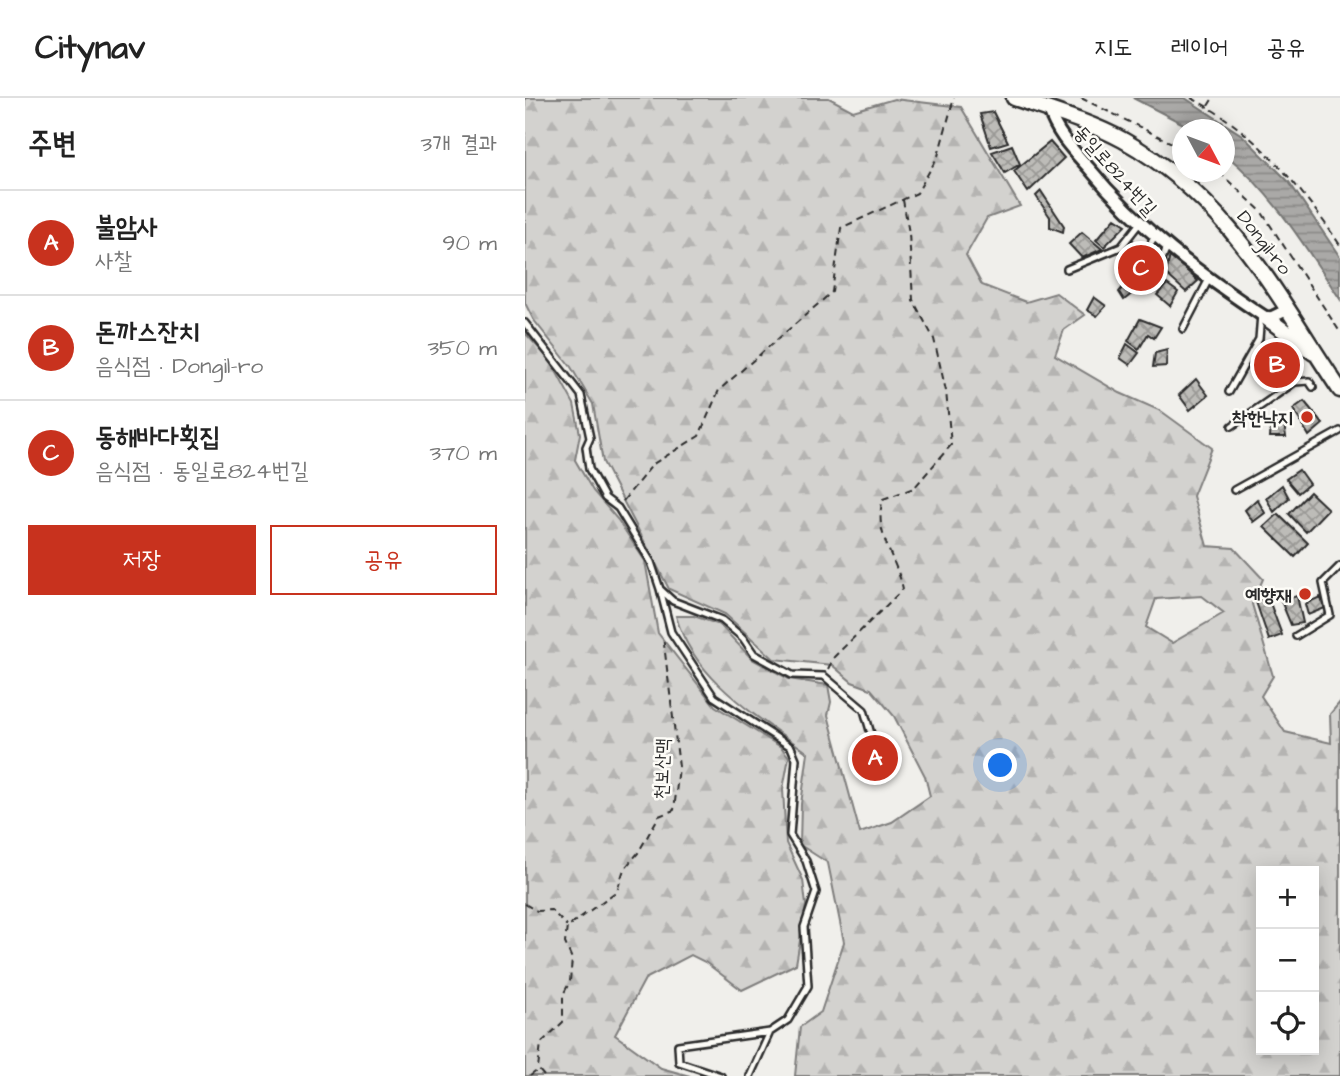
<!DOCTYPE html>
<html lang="ko">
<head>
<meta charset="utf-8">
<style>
	body { margin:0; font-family:"Architects Daughter","Poor Story",sans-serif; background:#f6f6f6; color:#222 }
	.controls { position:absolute; right:21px; bottom:21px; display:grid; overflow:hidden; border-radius:0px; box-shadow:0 4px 18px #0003 }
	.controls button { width:63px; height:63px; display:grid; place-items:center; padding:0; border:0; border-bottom:2px solid #e0e0e0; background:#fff; color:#222; font:35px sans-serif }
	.compass { position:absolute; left:647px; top:21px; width:63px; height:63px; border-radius:50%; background:#fff; box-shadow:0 4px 18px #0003; rotate:131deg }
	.you { position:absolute; left:476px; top:668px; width:24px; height:24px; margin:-18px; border:5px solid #fff; border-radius:50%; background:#1a73e8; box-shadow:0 0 0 10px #1a73e833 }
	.badge { display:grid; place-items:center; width:46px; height:46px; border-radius:50%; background:#c8321e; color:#fff; font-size:23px; font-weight:700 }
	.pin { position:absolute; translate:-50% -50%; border:4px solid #fff; box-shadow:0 2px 7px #0006 }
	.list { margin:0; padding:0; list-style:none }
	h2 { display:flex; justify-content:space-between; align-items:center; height:91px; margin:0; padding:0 28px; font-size:30px }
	h2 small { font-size:23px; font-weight:400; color:#767676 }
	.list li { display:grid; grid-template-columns:46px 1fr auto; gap:21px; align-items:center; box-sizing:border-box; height:105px; padding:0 28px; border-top:2px solid #e0e0e0 }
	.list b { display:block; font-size:26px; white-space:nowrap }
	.list p { margin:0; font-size:23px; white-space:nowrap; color:#767676 }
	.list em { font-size:23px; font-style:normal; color:#767676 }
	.actions { display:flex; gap:14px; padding:21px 28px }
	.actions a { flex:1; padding:16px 0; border:2px solid #c8321e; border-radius:0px; text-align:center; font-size:24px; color:#c8321e }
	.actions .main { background:#c8321e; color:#fff }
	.icon { flex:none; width:38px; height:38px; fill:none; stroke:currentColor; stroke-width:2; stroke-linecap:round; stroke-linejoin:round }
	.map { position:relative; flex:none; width:815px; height:978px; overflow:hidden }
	header { display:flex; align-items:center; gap:42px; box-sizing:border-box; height:98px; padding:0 35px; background:#fff; border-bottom:2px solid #e0e0e0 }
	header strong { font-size:33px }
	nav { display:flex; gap:38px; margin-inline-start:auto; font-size:24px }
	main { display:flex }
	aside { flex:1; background:#fff }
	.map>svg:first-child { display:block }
	.forest { fill:url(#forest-firs); stroke:#7f7e7d; stroke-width:2; fill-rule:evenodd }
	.water { fill:url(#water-rules); stroke:#777775; stroke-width:2 }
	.building { fill:url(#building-cross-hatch); stroke:#2b2b2b; stroke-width:2 }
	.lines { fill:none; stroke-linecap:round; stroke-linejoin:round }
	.lane-casing { stroke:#2b2b2b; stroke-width:10 }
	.street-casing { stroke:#2b2b2b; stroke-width:16 }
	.secondary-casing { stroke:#2b2b2b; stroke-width:19 }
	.path { stroke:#2b2b2b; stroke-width:2; stroke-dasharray:7 5; stroke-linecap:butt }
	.lane { stroke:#fdfcf7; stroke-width:5 }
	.street { stroke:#fdfcf7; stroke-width:10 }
	.secondary { stroke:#fdfcf7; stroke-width:14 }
	.poi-dot { fill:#c8321e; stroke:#fdfcf7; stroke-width:2.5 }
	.labels { text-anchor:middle; stroke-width:5; stroke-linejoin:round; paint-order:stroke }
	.street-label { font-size:19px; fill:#2b2b2b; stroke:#fdfcf7 }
	.poi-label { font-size:19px; font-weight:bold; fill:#2b2b2b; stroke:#fdfcf7; text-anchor:end }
</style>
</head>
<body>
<header>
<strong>Citynav</strong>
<nav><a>지도</a><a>레이어</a><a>공유</a></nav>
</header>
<main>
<aside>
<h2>주변<small>3개 결과</small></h2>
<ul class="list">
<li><span class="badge">A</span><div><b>불암사</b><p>사찰</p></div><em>90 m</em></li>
<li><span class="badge">B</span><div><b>돈까스잔치</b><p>음식점 · Dongil-ro</p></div><em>350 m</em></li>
<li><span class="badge">C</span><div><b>동해바다횟집</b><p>음식점 · 동일로824번길</p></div><em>370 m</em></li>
</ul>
<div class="actions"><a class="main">저장</a><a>공유</a></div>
</aside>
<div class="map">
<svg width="815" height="978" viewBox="0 0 815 978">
	<defs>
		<pattern id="forest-firs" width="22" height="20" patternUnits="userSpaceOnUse" patternTransform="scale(1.75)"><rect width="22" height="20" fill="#d3d2cf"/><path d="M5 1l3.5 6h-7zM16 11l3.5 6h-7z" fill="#b5b4b2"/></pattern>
		<pattern id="water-rules" width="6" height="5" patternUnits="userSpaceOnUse" patternTransform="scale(1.75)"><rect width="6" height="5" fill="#aaa9a7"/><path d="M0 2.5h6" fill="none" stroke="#8b8a88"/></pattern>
		<pattern id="building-cross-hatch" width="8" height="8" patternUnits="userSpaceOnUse" patternTransform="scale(1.75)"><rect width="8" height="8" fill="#bdbcb8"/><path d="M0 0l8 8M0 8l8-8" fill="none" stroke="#9a9996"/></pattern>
	</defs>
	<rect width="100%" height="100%" fill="#f0efeb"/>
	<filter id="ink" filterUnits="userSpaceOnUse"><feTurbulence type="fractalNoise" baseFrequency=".0143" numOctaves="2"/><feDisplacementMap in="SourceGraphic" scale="14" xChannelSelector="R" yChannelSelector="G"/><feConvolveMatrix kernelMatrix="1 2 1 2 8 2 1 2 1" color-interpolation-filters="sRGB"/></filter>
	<g filter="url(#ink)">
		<path class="forest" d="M 0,0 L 304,0 L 328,13 L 369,1 L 436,9 L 495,108 L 462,120 L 441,157 L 457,187 L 501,204 L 531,195 L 560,217 L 539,232 L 530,257 L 595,295 L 636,313 L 687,350 L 668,398 L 682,448 L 709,450 L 738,481 L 727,506 L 748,578 L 736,598 L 760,634 L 806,645 L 805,616 L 815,604 L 815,978 L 270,978 L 275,929 L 296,914 L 319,844 L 303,765 L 275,747 L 276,706 L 283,655 C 233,619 168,581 151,518 L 169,518 L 195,527 L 227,561 L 264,581 L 303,587 L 306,604 L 303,617 L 335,735 L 367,724 L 405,698 L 400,678 L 369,618 L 346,591 L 327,584 L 307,567 L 249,561 L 200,516 L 144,491 L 78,364 L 68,306 L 46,269 L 8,221 L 0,205 ZM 677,498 L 699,515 L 647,545 L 621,529 L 631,501 ZM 736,773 L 789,773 L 789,952 L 736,952 Z
			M 0,235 L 25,262 L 49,306 L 55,336 L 50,362 L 68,393 L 93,422 L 120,463 L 133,535 L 190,608 L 256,649 L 264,659 L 258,691 L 261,745 L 278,782 L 281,807 L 271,866 L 217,892 L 180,864 L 166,857 L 120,881 L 90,937 L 136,970 L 165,978 L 0,978 Z"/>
		<path class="water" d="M 608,0 L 660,0 L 717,37 L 764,84 L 815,159 L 815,201 C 781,150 748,95 700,56 L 699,32 L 668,31 Z"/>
		<path class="building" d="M 468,14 L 483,44 L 466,49 L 455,16 Z
			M 525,44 L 539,60 L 503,94 L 489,73 Z
			M 487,47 L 495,66 L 480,75 L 467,54 Z
			M 516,93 L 539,128 L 538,134 L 525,129 L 525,119 L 511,98 Z
			M 590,120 L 601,127 L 579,149 L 571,142 Z
			M 557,134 L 577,151 L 557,160 L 544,146 Z
			M 608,142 L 615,151 L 601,161 L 596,156 Z
			M 645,157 L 673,183 L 661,194 L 641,176 Z
			M 612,158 L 624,168 L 617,176 L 604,166 Z
			M 606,179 L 614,190 L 599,202 L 594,194 Z
			M 642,186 L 653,194 L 645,208 L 632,197 Z
			M 569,199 L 581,208 L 572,218 L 562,212 Z
			M 615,221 L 636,229 L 629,240 L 623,236 L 614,251 L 603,243 Z
			M 602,246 L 614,255 L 605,267 L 595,260 Z
			M 642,252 L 641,268 L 628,269 L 630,255 Z
			M 757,252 L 766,268 L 744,281 L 737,267 Z
			M 671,281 L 683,297 L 665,312 L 654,297 Z
			M 779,303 L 798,326 L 784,338 L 768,311 Z
			M 759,324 L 761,339 L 745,339 L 746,327 Z
			M 774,372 L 784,386 L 773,395 L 761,381 Z
			M 757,387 L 764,400 L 749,414 L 741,400 Z
			M 785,394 L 803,411 L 781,434 L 764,416 Z
			M 732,401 L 740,415 L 728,424 L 720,412 Z
			M 753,416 L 783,445 L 770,459 L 739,429 Z
			M 742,497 L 757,537 L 744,542 L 731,504 Z
			M 772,498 L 778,525 L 766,527 L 756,503 Z
			M 795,499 L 800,510 L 783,517 L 780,506 Z"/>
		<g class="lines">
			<defs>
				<path id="lane" d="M 623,151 L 629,139
					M 542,171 L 596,149 L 614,126
					M 629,184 L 642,148
					M 0,225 L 56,297 L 65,340 L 61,349 L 64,371 L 80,400 L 93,410 L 126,464 L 135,491 L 148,503 L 197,522 L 218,540 L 229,556 L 267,577 L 299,578 L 339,612 L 358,677
					M 658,231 L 685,179
					M 704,294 L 734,241 L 736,216
					M 707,328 L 770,284 L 784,283 L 788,289
					M 709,392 L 815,333
					M 135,491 L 146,534 L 189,599 L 266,649 L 271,661 L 265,737 L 281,763 L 291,794 L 279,829 L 283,888 L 263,922 L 245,934 L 153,947 L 154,964 L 196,978
					M 771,538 L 805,517 L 798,485 L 815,468
					M 225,978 L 245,934"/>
				<path id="street" d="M 524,12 C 532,36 547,51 563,69 C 614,131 676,177 743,221 L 764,211"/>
				<path id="secondary" d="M 489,0 C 524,12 565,24 598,42 C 705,102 750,195 815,292
					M 743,221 L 789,255"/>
			</defs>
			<use href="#lane" class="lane-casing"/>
			<use href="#street" class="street-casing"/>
			<use href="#secondary" class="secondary-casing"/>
			<path class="path" d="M 556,0 L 657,50
				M 666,0 C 730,32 776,89 815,147
				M 683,8 L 688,0
				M 694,74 L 736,113 L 815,234
				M 98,403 L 128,366 L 174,338 L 194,292 L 307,194 L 316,130 L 392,95 L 413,58 L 429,0
				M 303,571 L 309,559 L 378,491 C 371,458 348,436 358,401 L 389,390 L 426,347 L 421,293 L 409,241 L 388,202 L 384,135 L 378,102
				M 0,806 L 12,813 L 26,812 L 42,828
				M 5,978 L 13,972
				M 19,978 L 13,971 L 16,945 L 38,924 L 38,897 L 45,883 L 47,861 L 40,845 L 42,829 L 92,793 L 99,771 L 113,755 L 134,718 L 149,712 L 154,669 L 138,538"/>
			<use href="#lane" class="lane"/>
			<use href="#street" class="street"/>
			<use href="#secondary" class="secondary"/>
		</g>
	</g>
	<g class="poi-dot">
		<circle cx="782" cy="319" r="7"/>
		<circle cx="780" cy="496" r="7"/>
	</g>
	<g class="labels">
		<g class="street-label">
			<text transform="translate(591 72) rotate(48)" y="7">동일로824번길</text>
			<text transform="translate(740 144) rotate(52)" y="7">Dongil-ro</text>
			<text transform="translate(136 671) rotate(-88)" y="7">천보산맥</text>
		</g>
		<g class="poi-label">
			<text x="768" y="326">착한낙지</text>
			<text x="766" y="503">예향재</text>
		</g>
	</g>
</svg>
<div class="controls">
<button>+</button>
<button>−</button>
<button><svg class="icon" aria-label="locate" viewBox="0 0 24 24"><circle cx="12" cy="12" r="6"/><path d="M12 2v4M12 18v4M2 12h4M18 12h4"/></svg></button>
</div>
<svg class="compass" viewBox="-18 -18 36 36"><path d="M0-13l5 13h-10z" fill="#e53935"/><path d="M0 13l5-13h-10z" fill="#767676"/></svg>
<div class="you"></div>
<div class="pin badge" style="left:350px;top:660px">A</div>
<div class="pin badge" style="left:752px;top:267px">B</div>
<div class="pin badge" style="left:616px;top:170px">C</div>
</div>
</main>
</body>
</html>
